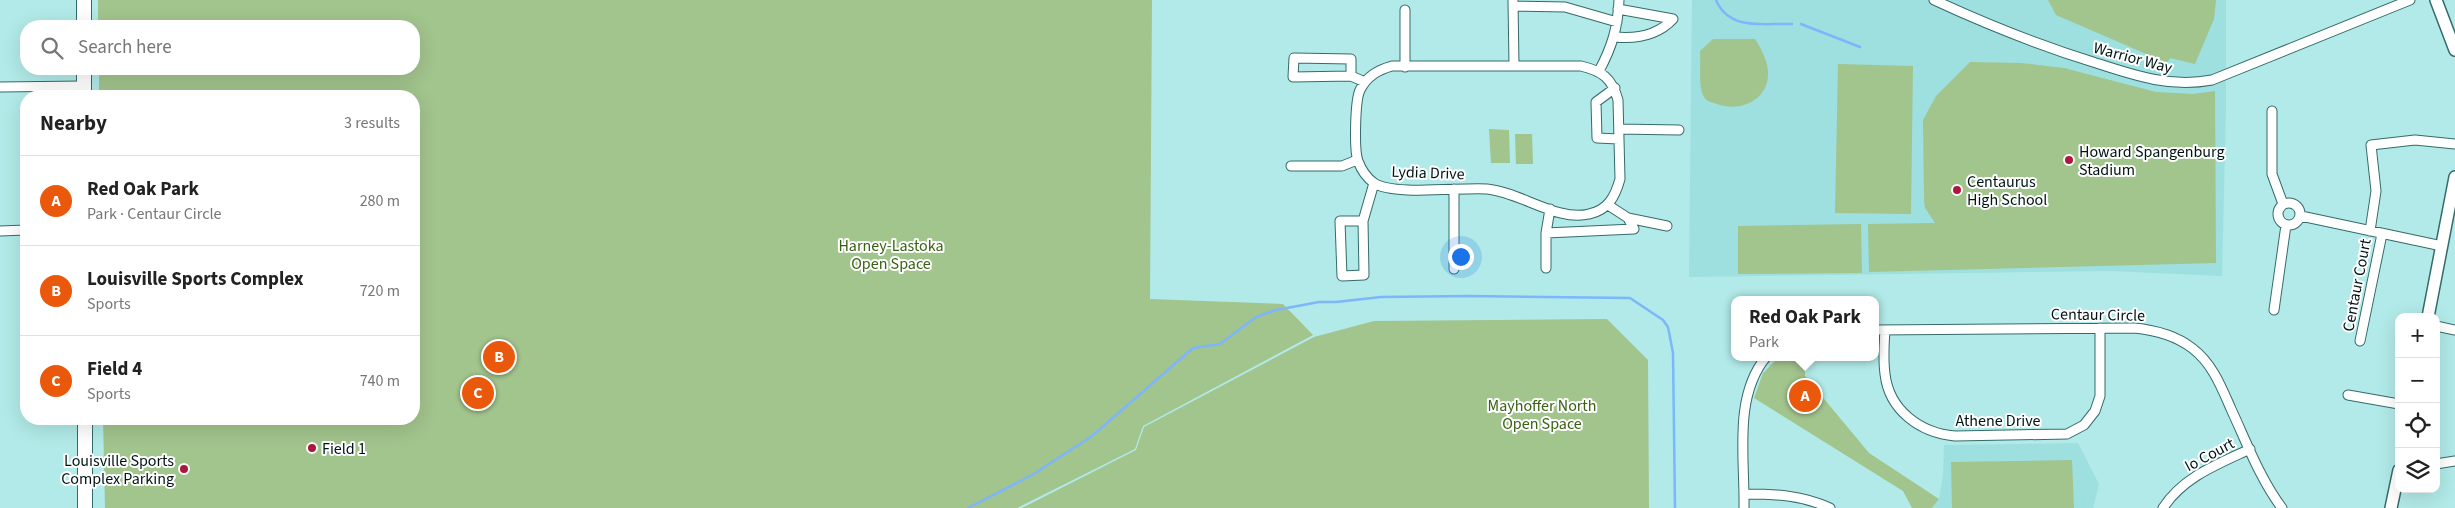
<!DOCTYPE html>
<html lang="en">
<head>
<meta charset="utf-8">
<style>
	body { margin:0; font-family:"Source Sans 3",sans-serif; background:#f2f2f2; color:#222 }
	.controls { position:absolute; right:15px; bottom:15px; display:grid; overflow:hidden; border-radius:10px; box-shadow:0 5px 20px #0002 }
	.controls button { width:45px; height:45px; display:grid; place-items:center; padding:0; border:0; border-bottom:1px solid #e0e0e0; background:#fff; color:#222; font:25px sans-serif }
	.you { position:absolute; left:1460px; top:256px; width:18px; height:18px; margin:-12px; border:4px solid #fff; border-radius:50%; background:#1a73e8; box-shadow:0 0 0 8px #1a73e833 }
	.badge { display:grid; place-items:center; width:32px; height:32px; border-radius:50%; background:#ea580c; color:#fff; font-size:16px; font-weight:700 }
	.pin { position:absolute; translate:-50% -50%; border:2px solid #fff; box-shadow:0 1px 5px #0006 }
	.popup { position:absolute; left:1731px; top:296px; width:148px; height:65px; box-sizing:border-box; display:grid; place-content:center; border-radius:10px; background:#fff; filter:drop-shadow(0 1px 4px #0005); font-size:16px; white-space:nowrap; color:#767676 }
	.popup b { font-size:19px; color:#222 }
	.popup::after { content:''; position:absolute; left:50%; top:100%; margin-left:-10px; border:10px solid transparent; border-top-color:#fff }
	.list { margin:0; padding:0; list-style:none }
	h2 { display:flex; justify-content:space-between; align-items:center; height:65px; margin:0; padding:0 20px; font-size:21px }
	h2 small { font-size:16px; font-weight:400; color:#767676 }
	.list li { display:grid; grid-template-columns:32px 1fr auto; gap:15px; align-items:center; box-sizing:border-box; height:90px; padding:0 20px; border-top:1px solid #e0e0e0 }
	.list b { display:block; font-size:19px; white-space:nowrap }
	.list p { margin:0; font-size:16px; white-space:nowrap; color:#767676 }
	.list em { font-size:16px; font-style:normal; color:#767676 }
	.icon { flex:none; width:28px; height:28px; fill:none; stroke:currentColor; stroke-width:2; stroke-linecap:round; stroke-linejoin:round }
	.map { position:relative; flex:none; width:2455px; height:508px; overflow:hidden }
	.search { position:absolute; background:#fff; box-shadow:0 5px 20px #0002; left:20px; top:20px; width:400px; height:55px; display:flex; align-items:center; gap:12px; box-sizing:border-box; padding:0 18px; border-radius:20px; color:#767676; font-size:19px }
	.panel { position:absolute; background:#fff; box-shadow:0 5px 20px #0002; left:20px; top:90px; width:400px; height:335px; border-radius:20px }
	.map>svg:first-child { display:block }
	.built { fill:#9de0df }
	.park { fill:#a2c48d }
	.lines { fill:none; stroke-linecap:round; stroke-linejoin:round }
	.stream { stroke:#7db6fb; stroke-width:2.5 }
	.minor-casing { stroke:#356b6a; stroke-width:11 }
	.tertiary-casing { stroke:#356b6a; stroke-width:14 }
	.primary-casing { stroke:#356b6a; stroke-width:16 }
	.minor { stroke:#fff; stroke-width:9 }
	.tertiary { stroke:#fff; stroke-width:11 }
	.primary { stroke:#fff; stroke-width:14 }
	.poi-dot { fill:#ac173e; stroke:#fefefe; stroke-width:2 }
	.labels { text-anchor:middle; stroke-width:4; stroke-linejoin:round; paint-order:stroke }
	.street-label { font-size:16px; fill:#001414; stroke:#fefefe }
	.poi-label { font-size:16px; fill:#001414; stroke:#fefefe; text-anchor:start }
	.park-label { font-size:16px; fill:#386212; stroke:#fefefe }
</style>
</head>
<body>
<div class="map">
<svg width="2455" height="508" viewBox="0 0 2455 508">
	<rect width="100%" height="100%" fill="#b1eae8"/>
	<path class="built" d="M 1692,0 L 2226,0 L 2226,109 L 2222,276 L 2110,271 L 1689,277 Z
		M 2078,443 L 2099,484 L 2093,508 L 1932,508 L 1939,499 L 1943,476 L 1944,445 Z"/>
	<path class="park" d="M 98,0 L 1152,0 L 1150,299 L 1283,304 L 1313,335 L 1143,426 L 1135,449 L 1017,508 L 105,508 L 103,419 L 414,419 L 414,96 L 99,96 L 99,69 L 414,69 L 414,26 L 98,26 Z
		M 2048,0 L 2216,0 L 2214,19 L 2195,64 L 2170,58 L 2167,63 L 2056,15 Z
		M 1713,39 L 1755,39 C 1761,49 1767,59 1768,71 C 1770,99 1741,113 1717,104 C 1713,103 1706,101 1704,97 C 1698,88 1701,63 1700,51 Z
		M 1970,62 L 2021,63 L 2064,68 L 2156,92 L 2193,94 L 2215,91 L 2216,263 L 1869,272 L 1868,224 L 1935,223 L 1925,208 L 1924,200 L 1923,120 L 1936,96 Z
		M 1838,64 L 1913,66 L 1911,214 L 1835,213 Z
		M 1489,129 L 1509,130 L 1510,163 L 1491,163 Z
		M 1515,134 L 1532,134 L 1533,164 L 1516,164 Z
		M 1861,224 L 1862,273 L 1738,274 L 1738,226 Z
		M 1607,319 L 1648,360 L 1649,508 L 1022,508 L 1136,450 L 1144,427 L 1314,337 L 1374,321 Z
		M 1779,357 L 1805,357 L 1805,376 L 1869,453 L 1939,499 L 1932,508 L 1912,508 L 1903,491 L 1754,398 L 1763,373 Z
		M 2072,460 L 2074,508 L 1952,508 L 1951,462 Z"/>
	<g class="lines">
		<path class="stream" d="M 1716,0 C 1729,31 1763,23 1792,24
			M 1801,24 L 1860,47
			M 968,508 L 1032,475 L 1092,436 L 1193,348 L 1220,344 L 1256,317 L 1276,310 L 1319,302 L 1336,302 L 1381,297 L 1468,296 L 1630,298 L 1663,320 L 1668,327 L 1673,353 L 1675,508"/>
		<defs>
			<path id="minor" d="M 1934,0 C 1986,24 2038,45 2093,62 C 2133,75 2169,88 2212,80 L 2410,0
				M 1513,1 L 1514,66
				M 1513,6 L 1565,7 L 1617,22
				M 1615,37 C 1636,39 1658,35 1673,19 L 1618,9
				M 1392,66 L 1581,66 C 1602,71 1612,78 1618,100 L 1620,179 C 1615,197 1608,210 1589,214 C 1558,222 1520,192 1487,189 C 1462,187 1393,196 1374,183 C 1367,178 1361,169 1358,161 C 1354,151 1355,100 1360,90 C 1367,76 1378,70 1392,66 Z
				M 1405,67 L 1405,10
				M 1599,71 C 1612,47 1618,27 1619,0
				M 1351,76 L 1351,59 L 1294,58 L 1293,77 L 1351,76 L 1365,82
				M 0,87 L 84,86
				M 1615,88 L 1596,102 L 1597,138 L 1619,139
				M 2272,111 L 2272,174 L 2283,204
				M 1619,129 L 1679,130
				M 1291,166 L 1342,166 L 1357,160
				M 1454,189 L 1454,269
				M2278 214a11 11 0 1 1 22 0a11 11 0 1 1-22 0Z
				M 2301,216 L 2442,246
				M 1628,218 L 1667,226
				M 1363,221 L 1340,221 L 1342,276 L 1364,275 L 1363,221 L 1374,183
				M 0,231 L 26,230
				M 2370,231 L 2376,191 L 2371,145 L 2415,140 L 2455,144
				M 1546,233 L 1634,229 L 1628,218 L 1608,205
				M 1546,268 L 1546,233 L 1550,209
				M 2274,310 L 2286,225
				M 2436,326 L 2455,330
				M 1875,330 L 2134,328 C 2155,330 2175,335 2192,348 C 2212,363 2221,386 2231,409 C 2246,441 2260,479 2282,508
				M 1885,330 C 1884,344 1883,359 1885,374 C 1889,410 1920,433 1955,436 L 2067,434 L 2084,425 L 2095,411 L 2100,396 L 2100,328
				M 2360,341 L 2382,234
				M 2348,395 L 2399,404
				M 2436,464 L 2455,461
				M 1745,494 C 1775,494 1802,495 1830,508
				M 1744,508 C 1745,459 1733,397 1766,357
				M 2163,508 C 2183,477 2218,464 2250,449"/>
			<path id="tertiary" d="M 2436,0 L 2455,50
				M 2428,317 L 2455,177
				M 2391,508 L 2399,470"/>
			<path id="primary" d="M 84,26 L 84,0
				M 84,96 L 84,69
				M 85,508 L 85,419"/>
		</defs>
		<use href="#minor" class="minor-casing"/>
		<use href="#tertiary" class="tertiary-casing"/>
		<use href="#primary" class="primary-casing"/>
		<use href="#minor" class="minor"/>
		<use href="#tertiary" class="tertiary"/>
		<use href="#primary" class="primary"/>
	</g>
	<g class="poi-dot">
		<circle cx="2069" cy="160" r="5"/>
		<circle cx="1957" cy="190" r="5"/>
		<circle cx="312" cy="448" r="5"/>
		<circle cx="184" cy="469" r="5"/>
	</g>
	<g class="labels">
		<g class="street-label">
			<text transform="translate(2133 57) rotate(15)" y="6">Warrior Way</text>
			<text transform="translate(1428 172) rotate(2)" y="6">Lydia Drive</text>
			<text transform="translate(2356 285) rotate(-79)" y="6">Centaur Court</text>
			<text transform="translate(2098 314) rotate(1)" y="6">Centaur Circle</text>
			<text x="1998" y="426">Athene Drive</text>
			<text transform="translate(2209 454) rotate(-28)" y="6">Io Court</text>
		</g>
		<g class="poi-label">
			<text x="2079" y="157">Howard Spangenburg<tspan x="2079" dy="18">Stadium</tspan></text>
			<text x="1967" y="187">Centaurus<tspan x="1967" dy="18">High School</tspan></text>
			<text x="322" y="454">Field 1</text>
			<text x="174" y="466" text-anchor="end">Louisville Sports<tspan x="174" dy="18">Complex Parking</tspan></text>
		</g>
		<g class="park-label">
			<text x="891" y="251">Harney-Lastoka<tspan x="891" dy="18">Open Space</tspan></text>
			<text x="1542" y="411">Mayhoffer North<tspan x="1542" dy="18">Open Space</tspan></text>
		</g>
	</g>
</svg>
<div class="controls">
<button>+</button>
<button>−</button>
<button><svg class="icon" aria-label="locate" viewBox="0 0 24 24"><circle cx="12" cy="12" r="6"/><path d="M12 2v4M12 18v4M2 12h4M18 12h4"/></svg></button>
<button><svg class="icon" aria-label="layers" viewBox="0 0 24 24"><path d="M12 4l9 5-9 5-9-5zM3 14l9 5 9-5"/></svg></button>
</div>
<div class="you"></div>
<div class="pin badge" style="left:1805px;top:396px">A</div>
<div class="popup"><b>Red Oak Park</b>Park</div>
<div class="pin badge" style="left:499px;top:357px">B</div>
<div class="pin badge" style="left:478px;top:393px">C</div>
<div class="search"><svg class="icon" aria-label="search" viewBox="0 0 24 24"><circle cx="10" cy="10" r="6"/><path d="M15 15l6 6"/></svg>Search here</div>
<section class="panel">
<h2>Nearby<small>3 results</small></h2>
<ul class="list">
<li><span class="badge">A</span><div><b>Red Oak Park</b><p>Park · Centaur Circle</p></div><em>280 m</em></li>
<li><span class="badge">B</span><div><b>Louisville Sports Complex</b><p>Sports</p></div><em>720 m</em></li>
<li><span class="badge">C</span><div><b>Field 4</b><p>Sports</p></div><em>740 m</em></li>
</ul>
</section>
</div>
</body>
</html>
